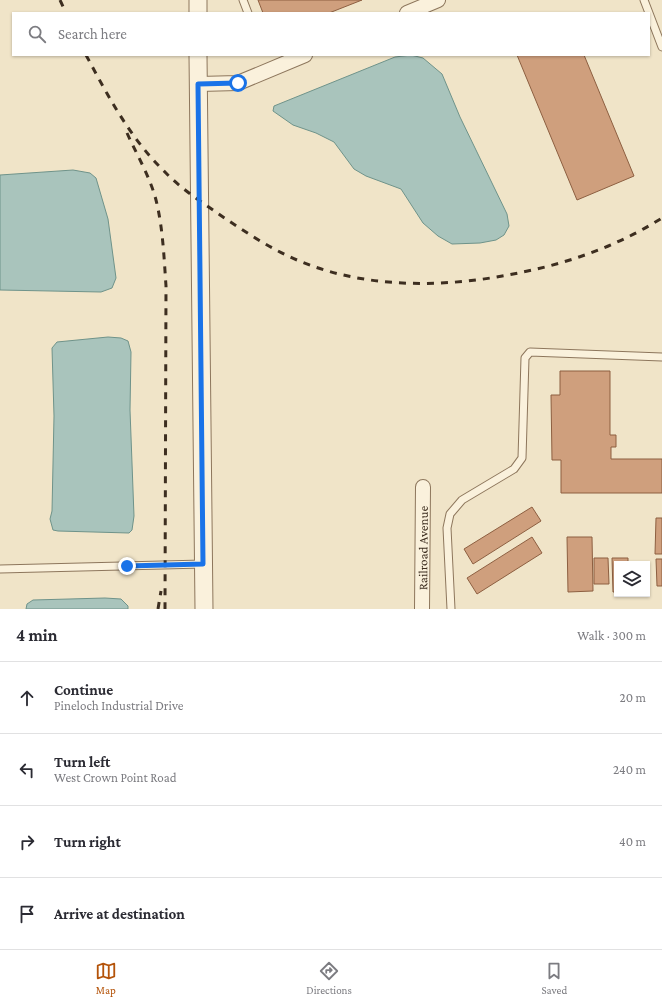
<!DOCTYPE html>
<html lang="en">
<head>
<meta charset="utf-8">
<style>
	body { margin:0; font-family:"Crimson Pro",serif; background:#f7f7f7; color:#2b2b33 }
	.controls { position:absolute; right:12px; bottom:12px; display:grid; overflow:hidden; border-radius:0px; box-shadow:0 1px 3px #0004 }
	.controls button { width:36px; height:36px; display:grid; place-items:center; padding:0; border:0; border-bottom:1px solid #e1e1e2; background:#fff; color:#2b2b33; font:20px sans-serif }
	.stop { position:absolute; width:12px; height:12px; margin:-9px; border:3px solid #1a73e8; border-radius:50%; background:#fff }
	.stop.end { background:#1a73e8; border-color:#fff; box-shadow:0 1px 4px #0008 }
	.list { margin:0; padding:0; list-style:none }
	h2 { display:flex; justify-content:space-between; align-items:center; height:52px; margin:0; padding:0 16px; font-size:17px }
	h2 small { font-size:13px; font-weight:400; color:#7c7c81 }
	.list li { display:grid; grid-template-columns:26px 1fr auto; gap:12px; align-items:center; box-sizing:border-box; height:72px; padding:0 16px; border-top:1px solid #e1e1e2 }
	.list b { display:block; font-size:15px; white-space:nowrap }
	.list p { margin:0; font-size:13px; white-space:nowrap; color:#7c7c81 }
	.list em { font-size:13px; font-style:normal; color:#7c7c81 }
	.icon { flex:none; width:22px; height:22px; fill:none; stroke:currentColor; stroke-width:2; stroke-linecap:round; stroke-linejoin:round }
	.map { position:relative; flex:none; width:662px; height:609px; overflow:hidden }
	.search { position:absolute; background:#fff; box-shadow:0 1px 3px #0004; left:12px; right:12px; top:12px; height:44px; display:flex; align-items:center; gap:10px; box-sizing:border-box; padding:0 14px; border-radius:0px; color:#7c7c81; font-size:15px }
	.sheet { height:340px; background:#fff }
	nav { display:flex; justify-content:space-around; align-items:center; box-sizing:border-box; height:56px; border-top:1px solid #e1e1e2; background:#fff; font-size:11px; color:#7c7c81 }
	nav a { display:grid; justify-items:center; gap:2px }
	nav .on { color:#b45309 }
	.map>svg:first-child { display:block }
	.water { fill:#a9c4bc; stroke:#6f938a }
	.building { fill:#cf9f7d; stroke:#8d5f41 }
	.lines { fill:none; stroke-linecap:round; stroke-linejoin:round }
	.service-casing { stroke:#8d765c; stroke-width:9 }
	.minor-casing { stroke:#8d765c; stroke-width:16 }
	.tertiary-casing { stroke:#8d765c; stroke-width:19 }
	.service { stroke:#faf1dc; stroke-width:7 }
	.minor { stroke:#faf1dc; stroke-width:14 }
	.tertiary { stroke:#faf1dc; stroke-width:17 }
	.rail { stroke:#3d2e20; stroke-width:3; stroke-dasharray:7 7; stroke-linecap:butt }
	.route { stroke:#1a73e8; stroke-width:5 }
	.labels { text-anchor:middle; stroke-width:3; stroke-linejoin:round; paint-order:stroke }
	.street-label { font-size:13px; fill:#3d2e20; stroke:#f7eed8 }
</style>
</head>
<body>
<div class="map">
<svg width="662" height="609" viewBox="0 0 662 609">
	<rect width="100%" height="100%" fill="#f0e4c8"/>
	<path class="water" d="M 411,55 L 423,58 L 442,74 L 460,117 L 507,214 L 509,226 L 504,235 L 496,240 L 480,243 L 452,244 L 438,236 L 423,223 L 401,189 L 366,176 L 354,169 L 334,142 L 316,133 L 293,125 L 273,111 L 274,106 L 395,57 Z
		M 73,170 L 90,173 L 96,178 L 108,219 L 116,278 L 112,288 L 101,292 L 0,290 L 0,175 Z
		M 108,337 L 121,338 L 128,341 L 131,352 L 130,410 L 134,516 L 132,530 L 129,533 L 58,531 L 53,530 L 50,519 L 52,511 L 54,416 L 52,348 L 57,342 Z
		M 105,598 L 121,599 L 128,606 L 128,609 L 26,609 L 27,604 L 33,600 Z"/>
	<path class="building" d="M 258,0 L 362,0 L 329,13 L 263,13 Z
		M 517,55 L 584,55 L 634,176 L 577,200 Z
		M 560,371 L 610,371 L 610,435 L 616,435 L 616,447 L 611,447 L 611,459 L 662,459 L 662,493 L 561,493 L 561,460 L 552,460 L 551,395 L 560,395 Z
		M 532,507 L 541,521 L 473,564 L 464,549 Z
		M 656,518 L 662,518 L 662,554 L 655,554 Z
		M 532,537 L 542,553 L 477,594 L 467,578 Z
		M 567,537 L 592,537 L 593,591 L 568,592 Z
		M 594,558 L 608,558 L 609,584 L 594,584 Z
		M 612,558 L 628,558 L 628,564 L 617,564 L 617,592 L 613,592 Z
		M 656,559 L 662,559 L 662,586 L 657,586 Z"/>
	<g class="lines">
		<defs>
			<path id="service" d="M 243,0 L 248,13
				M 644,0 L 649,13
				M 649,13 L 662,47
				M 0,569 L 203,564
				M 451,609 L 447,528 L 450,514 L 462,500 L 514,469 L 522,458 L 525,358 L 530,352 L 662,357"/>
			<g id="minor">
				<path d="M 407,13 L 438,0"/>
				<path d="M 199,84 L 238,83 L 305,55"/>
				<path id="s1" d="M 422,609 L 423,487"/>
			</g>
			<path id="tertiary" d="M 198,0 L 198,13
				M 198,55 L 204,609"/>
		</defs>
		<use href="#service" class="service-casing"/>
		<use href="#minor" class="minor-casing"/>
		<use href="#tertiary" class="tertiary-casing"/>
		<use href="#service" class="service"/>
		<use href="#minor" class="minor"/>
		<use href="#tertiary" class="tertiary"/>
		<path class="rail" d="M 60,0 L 66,13
			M 86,55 C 108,96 130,138 164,171 C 181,189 203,203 223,217 C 247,233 271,249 297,260 C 367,290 449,288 523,272 C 572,262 619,245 662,218
			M 127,133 C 137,155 150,177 156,200 C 163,228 164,258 166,286 L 165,609
			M 158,609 L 161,591"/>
	</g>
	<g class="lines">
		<path class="route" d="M 127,566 L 203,564 L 198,84 L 238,83"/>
	</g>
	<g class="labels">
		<g class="street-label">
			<text dy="5" stroke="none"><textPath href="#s1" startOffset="61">Railroad Avenue</textPath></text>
		</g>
	</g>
</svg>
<div class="controls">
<button><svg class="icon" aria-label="layers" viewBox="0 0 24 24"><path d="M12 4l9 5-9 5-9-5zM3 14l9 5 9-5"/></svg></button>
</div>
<div class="stop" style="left:238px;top:83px"></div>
<div class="stop end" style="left:127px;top:566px"></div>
<div class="search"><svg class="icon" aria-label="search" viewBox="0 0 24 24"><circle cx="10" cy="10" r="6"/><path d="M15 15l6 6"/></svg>Search here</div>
</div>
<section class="sheet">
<h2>4 min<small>Walk · 300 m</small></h2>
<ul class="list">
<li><svg class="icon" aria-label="ahead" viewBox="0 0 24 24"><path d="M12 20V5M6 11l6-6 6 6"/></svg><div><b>Continue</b><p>Pineloch Industrial Drive</p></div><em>20 m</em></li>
<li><svg class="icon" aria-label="left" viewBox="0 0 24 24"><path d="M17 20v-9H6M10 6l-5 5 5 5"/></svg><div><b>Turn left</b><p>West Crown Point Road</p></div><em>240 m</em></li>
<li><svg class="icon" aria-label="right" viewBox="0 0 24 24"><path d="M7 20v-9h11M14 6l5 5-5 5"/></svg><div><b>Turn right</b></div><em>40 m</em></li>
<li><svg class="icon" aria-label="arrive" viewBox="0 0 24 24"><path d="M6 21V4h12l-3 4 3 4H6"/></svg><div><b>Arrive at destination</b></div></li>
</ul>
</section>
<nav>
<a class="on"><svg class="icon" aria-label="map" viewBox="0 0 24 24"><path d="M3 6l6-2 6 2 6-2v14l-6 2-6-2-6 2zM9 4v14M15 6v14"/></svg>Map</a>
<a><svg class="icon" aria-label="directions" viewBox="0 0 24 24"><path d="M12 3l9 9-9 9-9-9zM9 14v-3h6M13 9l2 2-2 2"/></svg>Directions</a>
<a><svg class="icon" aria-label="saved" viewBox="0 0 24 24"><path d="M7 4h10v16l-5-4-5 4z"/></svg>Saved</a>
</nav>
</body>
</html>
